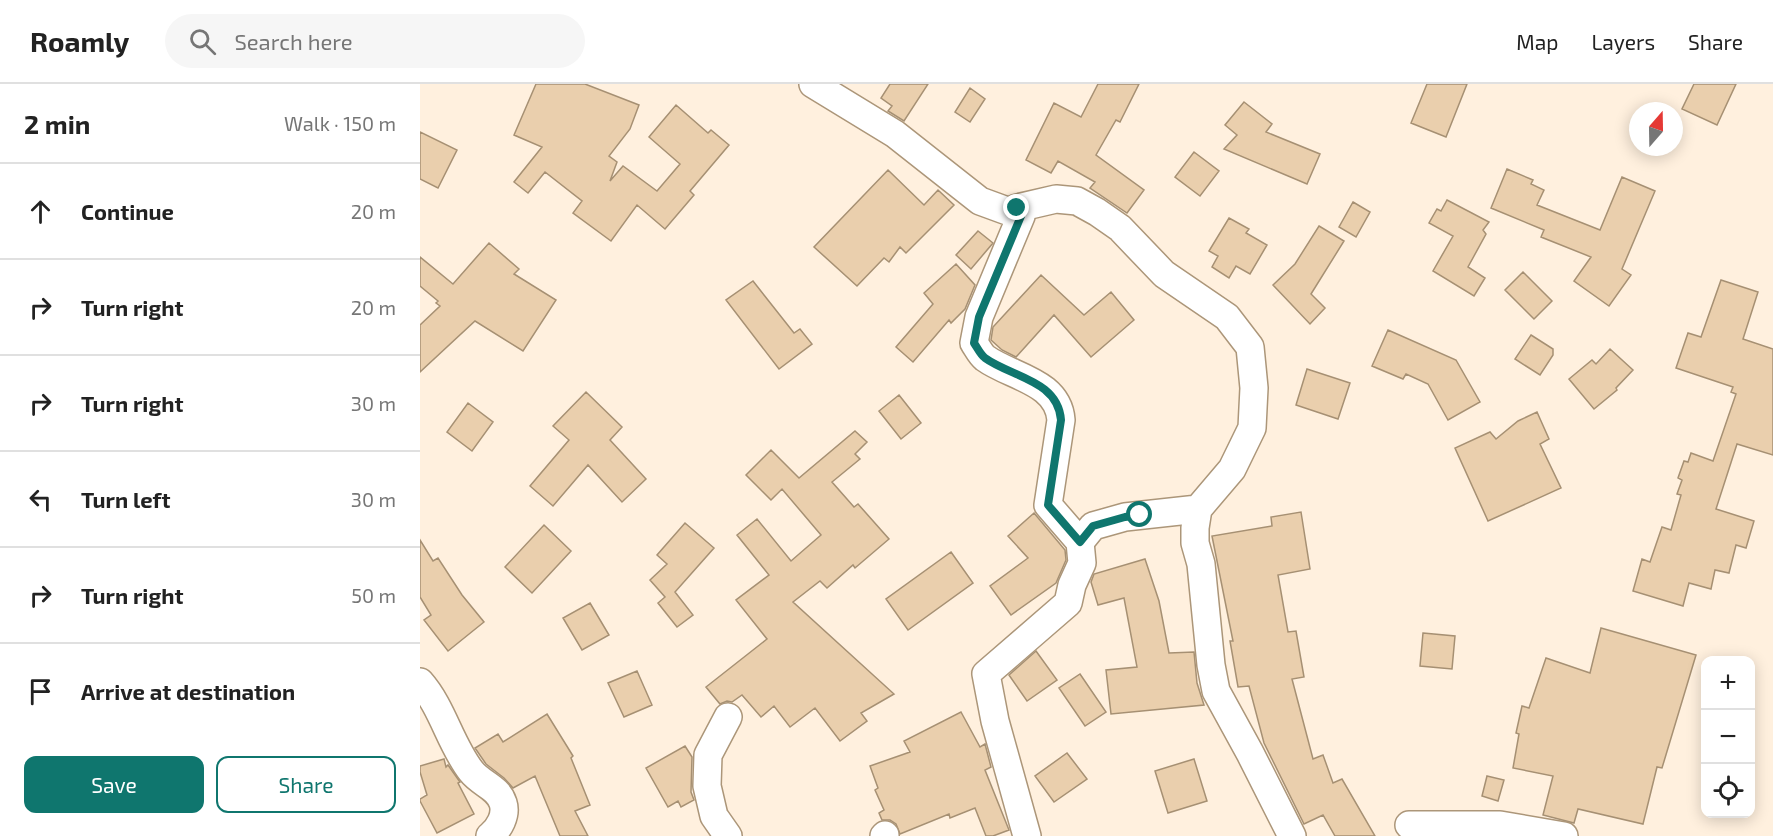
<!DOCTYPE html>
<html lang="en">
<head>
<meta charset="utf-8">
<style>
	body { margin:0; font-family:"Exo 2",sans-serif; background:#f6f6f6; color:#222 }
	.controls { position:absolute; right:18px; bottom:18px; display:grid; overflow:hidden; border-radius:12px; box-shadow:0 3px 15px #0003 }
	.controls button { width:54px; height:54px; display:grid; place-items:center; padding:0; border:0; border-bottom:2px solid #e0e0e0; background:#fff; color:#222; font:30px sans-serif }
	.compass { position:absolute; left:1209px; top:18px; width:54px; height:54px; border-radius:50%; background:#fff; box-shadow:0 3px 15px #0003; rotate:20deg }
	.stop { position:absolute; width:18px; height:18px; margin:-14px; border:4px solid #0f766e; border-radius:50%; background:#fff }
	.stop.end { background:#0f766e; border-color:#fff; box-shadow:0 2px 6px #0008 }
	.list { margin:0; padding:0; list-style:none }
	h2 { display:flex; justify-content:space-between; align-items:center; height:78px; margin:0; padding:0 24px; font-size:26px }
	h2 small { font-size:20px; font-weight:400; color:#767676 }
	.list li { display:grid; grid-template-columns:39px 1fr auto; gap:18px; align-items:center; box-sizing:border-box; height:96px; padding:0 24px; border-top:2px solid #e0e0e0 }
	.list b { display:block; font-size:22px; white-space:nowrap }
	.list em { font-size:20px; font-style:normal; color:#767676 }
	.actions { display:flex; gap:12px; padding:18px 24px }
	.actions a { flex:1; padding:14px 0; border:2px solid #0f766e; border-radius:12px; text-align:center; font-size:21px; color:#0f766e }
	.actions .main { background:#0f766e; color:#fff }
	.icon { flex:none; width:33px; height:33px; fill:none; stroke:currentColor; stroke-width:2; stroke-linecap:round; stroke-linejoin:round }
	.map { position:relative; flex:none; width:1353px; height:752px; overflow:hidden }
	header { display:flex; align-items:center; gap:36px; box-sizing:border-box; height:84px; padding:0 30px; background:#fff; border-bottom:2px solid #e0e0e0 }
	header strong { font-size:28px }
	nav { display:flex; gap:33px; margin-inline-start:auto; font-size:21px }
	.search { width:420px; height:54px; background:#f6f6f6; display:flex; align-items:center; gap:15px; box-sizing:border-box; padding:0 21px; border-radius:33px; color:#767676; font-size:22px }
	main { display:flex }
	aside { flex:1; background:#fff }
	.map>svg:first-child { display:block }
	.building { fill:#eacfad; stroke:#a69073; stroke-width:1.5 }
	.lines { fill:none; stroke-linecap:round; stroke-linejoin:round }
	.minor-casing { stroke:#ac9679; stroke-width:30 }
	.minor { stroke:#fff; stroke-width:27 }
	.route { stroke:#0f766e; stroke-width:8 }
</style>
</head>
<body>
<header>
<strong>Roamly</strong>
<div class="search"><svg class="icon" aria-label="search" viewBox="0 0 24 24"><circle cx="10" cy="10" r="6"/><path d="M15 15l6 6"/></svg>Search here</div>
<nav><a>Map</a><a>Layers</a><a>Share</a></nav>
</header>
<main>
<aside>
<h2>2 min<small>Walk · 150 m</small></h2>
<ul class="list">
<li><svg class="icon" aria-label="ahead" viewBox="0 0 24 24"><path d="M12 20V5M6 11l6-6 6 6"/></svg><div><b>Continue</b></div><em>20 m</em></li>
<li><svg class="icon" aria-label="right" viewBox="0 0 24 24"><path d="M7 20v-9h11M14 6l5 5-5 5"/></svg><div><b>Turn right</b></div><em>20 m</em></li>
<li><svg class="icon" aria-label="right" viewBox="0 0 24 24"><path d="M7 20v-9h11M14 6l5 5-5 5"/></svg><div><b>Turn right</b></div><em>30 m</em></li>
<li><svg class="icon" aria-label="left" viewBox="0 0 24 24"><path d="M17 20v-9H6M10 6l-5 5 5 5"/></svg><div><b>Turn left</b></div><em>30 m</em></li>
<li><svg class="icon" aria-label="right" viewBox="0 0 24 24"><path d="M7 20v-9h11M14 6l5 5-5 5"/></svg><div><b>Turn right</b></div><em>50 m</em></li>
<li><svg class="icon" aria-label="arrive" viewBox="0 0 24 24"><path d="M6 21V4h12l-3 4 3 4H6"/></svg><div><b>Arrive at destination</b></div></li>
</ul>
<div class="actions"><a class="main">Save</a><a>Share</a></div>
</aside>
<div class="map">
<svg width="1353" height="752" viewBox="0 0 1353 752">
	<rect width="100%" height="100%" fill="#fff0de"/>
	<path class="building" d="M 116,0 L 165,0 L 219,21 L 210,45 L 189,72 L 197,78 L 190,97 L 203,82 L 237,107 L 260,80 L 229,53 L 256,21 L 288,49 L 291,46 L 309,61 L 270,107 L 274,111 L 245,145 L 217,121 L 191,157 L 153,129 L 162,117 L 125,88 L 108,109 L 94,98 L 122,63 L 94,51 Z
		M 470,0 L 508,0 L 484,37 L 468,27 L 472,22 L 461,14 Z
		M 678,0 L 719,0 L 700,38 L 696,36 L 676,71 L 724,106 L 707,129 L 670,104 L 675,98 L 638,77 L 631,89 L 606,76 L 634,19 L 661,33 Z
		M 1007,0 L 1047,0 L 1026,53 L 991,39 Z
		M 1274,0 L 1316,0 L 1297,41 L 1262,25 Z
		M 550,4 L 565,15 L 550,38 L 535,28 Z
		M 824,18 L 852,40 L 846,48 L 900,70 L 887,100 L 804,65 L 817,51 L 805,41 Z
		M 0,48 L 37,66 L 18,104 L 0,95 Z
		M 774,68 L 799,87 L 780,112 L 755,93 Z
		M 1087,85 L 1113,96 L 1111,100 L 1124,106 L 1117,121 L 1180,146 L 1202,93 L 1235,107 L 1202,185 L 1211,191 L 1189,222 L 1154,197 L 1171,173 L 1121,153 L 1124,146 L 1071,124 Z
		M 468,86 L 504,121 L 518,106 L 534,121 L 486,169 L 480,163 L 469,178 L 464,174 L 437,202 L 394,163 Z
		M 1027,116 L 1069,138 L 1063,146 L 1066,150 L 1048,183 L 1065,194 L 1054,212 L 1013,187 L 1033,152 L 1009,139 L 1017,125 L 1021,127 Z
		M 933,118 L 950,128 L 936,153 L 919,143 Z
		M 809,134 L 829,145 L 826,149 L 847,161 L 830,190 L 816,182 L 809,194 L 792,183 L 798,172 L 789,167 Z
		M 899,142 L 924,157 L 891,210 L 905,224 L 890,240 L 853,201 L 875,180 Z
		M 558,147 L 573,159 L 551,185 L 536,171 Z
		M 69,159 L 99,185 L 94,190 L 136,216 L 103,267 L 55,237 L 0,288 L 0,241 L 20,222 L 16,219 L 18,217 L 0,202 L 0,173 L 33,200 Z
		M 536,180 L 555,201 L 545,225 L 531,239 L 529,236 L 493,278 L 476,263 L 513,220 L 504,209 Z
		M 1103,188 L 1132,217 L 1114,235 L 1085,206 Z
		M 621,191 L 664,231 L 691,208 L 714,236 L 671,273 L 634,231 L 596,273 L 582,266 L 571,256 L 573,243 Z
		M 1301,196 L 1338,208 L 1323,255 L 1353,265 L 1353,371 L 1317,360 L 1296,425 L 1334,437 L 1326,464 L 1316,461 L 1309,489 L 1295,486 L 1291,505 L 1269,499 L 1263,522 L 1213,507 L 1222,475 L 1230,478 L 1242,443 L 1251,446 L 1261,411 L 1257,410 L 1262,396 L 1258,394 L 1264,377 L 1268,378 L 1271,369 L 1293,377 L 1316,310 L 1311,308 L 1313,303 L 1256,284 L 1268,249 L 1281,253 Z
		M 333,197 L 374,249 L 380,245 L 392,260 L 359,285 L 306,216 Z
		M 968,246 L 1036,276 L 1060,318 L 1028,336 L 1008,300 L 986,290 L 983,295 L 952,282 Z
		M 1111,251 L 1133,265 L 1133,271 L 1120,291 L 1095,275 Z
		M 1190,265 L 1213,286 L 1196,304 L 1197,306 L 1174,325 L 1149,295 L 1172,276 L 1176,280 Z
		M 887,285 L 930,299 L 918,335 L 876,321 Z
		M 166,308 L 202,343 L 190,356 L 226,395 L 202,418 L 168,381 L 133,422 L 110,402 L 149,356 L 133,342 Z
		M 479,311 L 501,339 L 481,355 L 459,327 Z
		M 48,319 L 73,338 L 52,367 L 27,348 Z
		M 1117,328 L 1129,355 L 1120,360 L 1141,404 L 1068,437 L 1035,364 L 1070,348 L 1076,355 L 1098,337 Z
		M 435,347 L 447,358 L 435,370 L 440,375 L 412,398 L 434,423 L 438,420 L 469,455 L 435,484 L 433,481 L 407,504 L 400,497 L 373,518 L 474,610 L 441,629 L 447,637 L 420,657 L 395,624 L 370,643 L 354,622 L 341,633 L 322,611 L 312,618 L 307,617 L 300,620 L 286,603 L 347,555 L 316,516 L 349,491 L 317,451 L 337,435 L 371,477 L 401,451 L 362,405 L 351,416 L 326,391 L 351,366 L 379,394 Z
		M 881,428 L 890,485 L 858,491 L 868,548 L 876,547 L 884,593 L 872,595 L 893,675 L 903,671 L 913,699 L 922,695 L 955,752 L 915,752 L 903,731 L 884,740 L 844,659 L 829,602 L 818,603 L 810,557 L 813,557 L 792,452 L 852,442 L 851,433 Z
		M 614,429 L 645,466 L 646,476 L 636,499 L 591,531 L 570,502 L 608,474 L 588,452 Z
		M 265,439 L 294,464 L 255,508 L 273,531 L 257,543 L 238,519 L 245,513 L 230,496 L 247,480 L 237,471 Z
		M 124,441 L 151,467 L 112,509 L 85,483 Z
		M 0,456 L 13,477 L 18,474 L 42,511 L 64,538 L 28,567 L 4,536 L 11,531 L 0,513 Z
		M 531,468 L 553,499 L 488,546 L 466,515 Z
		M 725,475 L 739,517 L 749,569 L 774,568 L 777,599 L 784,621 L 691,630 L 686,586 L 717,583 L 704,514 L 678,521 L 671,498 L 674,490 Z
		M 170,519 L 189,551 L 162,566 L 143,534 Z
		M 1181,544 L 1276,571 L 1242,684 L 1237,683 L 1223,740 L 1158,725 L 1154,739 L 1123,731 L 1133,692 L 1093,684 L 1099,650 L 1096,649 L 1102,622 L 1109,624 L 1126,574 L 1170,589 Z
		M 1003,549 L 1035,552 L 1032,585 L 1000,582 Z
		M 616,567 L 637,596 L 607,617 L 589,591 Z
		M 217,587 L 232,621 L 204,633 L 188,599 Z
		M 660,590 L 686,628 L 665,642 L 639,604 Z
		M 541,628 L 560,663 L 565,660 L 571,683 L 565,686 L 589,746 L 573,752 L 566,752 L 555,724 L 530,734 L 529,730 L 480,750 L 476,740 L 470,736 L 462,736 L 459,729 L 464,726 L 455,706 L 458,704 L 450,682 L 490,668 L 484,657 Z
		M 127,630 L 153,672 L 151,674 L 170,721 L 155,727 L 168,752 L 140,752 L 115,692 L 93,704 L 84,694 L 66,680 L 55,664 L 78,650 L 83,658 Z
		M 265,662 L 272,673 L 271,708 L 274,716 L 261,723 L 258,717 L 248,723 L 226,684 Z
		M 647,669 L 667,695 L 634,718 L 615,692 Z
		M 24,675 L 26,683 L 28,681 L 40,698 L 38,699 L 54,730 L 17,749 L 0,717 L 0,715 L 7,711 L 0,688 L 0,682 Z
		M 774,675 L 787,717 L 748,729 L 735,687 Z
		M 1067,692 L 1084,696 L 1078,717 L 1062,712 Z"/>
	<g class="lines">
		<defs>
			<path id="minor" d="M 393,0 L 475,50 L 560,117 L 601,132
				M 660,458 L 673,442 L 705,433 L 778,425
				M 0,598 C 23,624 30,660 51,687 C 61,700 78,703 83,719 C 87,731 79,745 70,752
				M 308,633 L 288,671 L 287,702 L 294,732 L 308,752
				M 989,741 L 1080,741 L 1144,752
				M 464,752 L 465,751
				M 607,752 L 575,637 L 566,590 L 648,519 L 652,501 L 662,479 L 660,458 L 628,421 L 641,336 C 638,297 591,293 565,274 C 560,270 557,263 554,259 L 559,233 L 601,132 L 597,124 L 636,115 L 657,117 L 677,128 L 700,144 L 744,190 L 807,233 L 830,263 L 834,304 L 832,344 L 812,385 L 778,425 L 775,444 L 775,459 L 781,480 L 791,581 L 796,607 L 830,669 L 872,752"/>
		</defs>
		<use href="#minor" class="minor-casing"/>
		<use href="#minor" class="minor"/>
	</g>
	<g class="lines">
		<path class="route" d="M 597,124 L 601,132 L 559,233 L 554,259 C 557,263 560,270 565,274 C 591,293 638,296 641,336 L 628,421 L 660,458 L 673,442 L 705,433 L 720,431"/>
	</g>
</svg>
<div class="controls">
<button>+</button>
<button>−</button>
<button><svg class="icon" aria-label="locate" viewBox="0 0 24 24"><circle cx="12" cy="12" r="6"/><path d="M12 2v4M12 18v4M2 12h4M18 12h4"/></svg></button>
</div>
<svg class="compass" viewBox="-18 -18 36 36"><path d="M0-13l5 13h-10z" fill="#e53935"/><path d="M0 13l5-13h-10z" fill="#767676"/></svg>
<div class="stop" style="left:720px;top:431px"></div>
<div class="stop end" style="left:597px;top:124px"></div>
</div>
</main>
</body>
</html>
